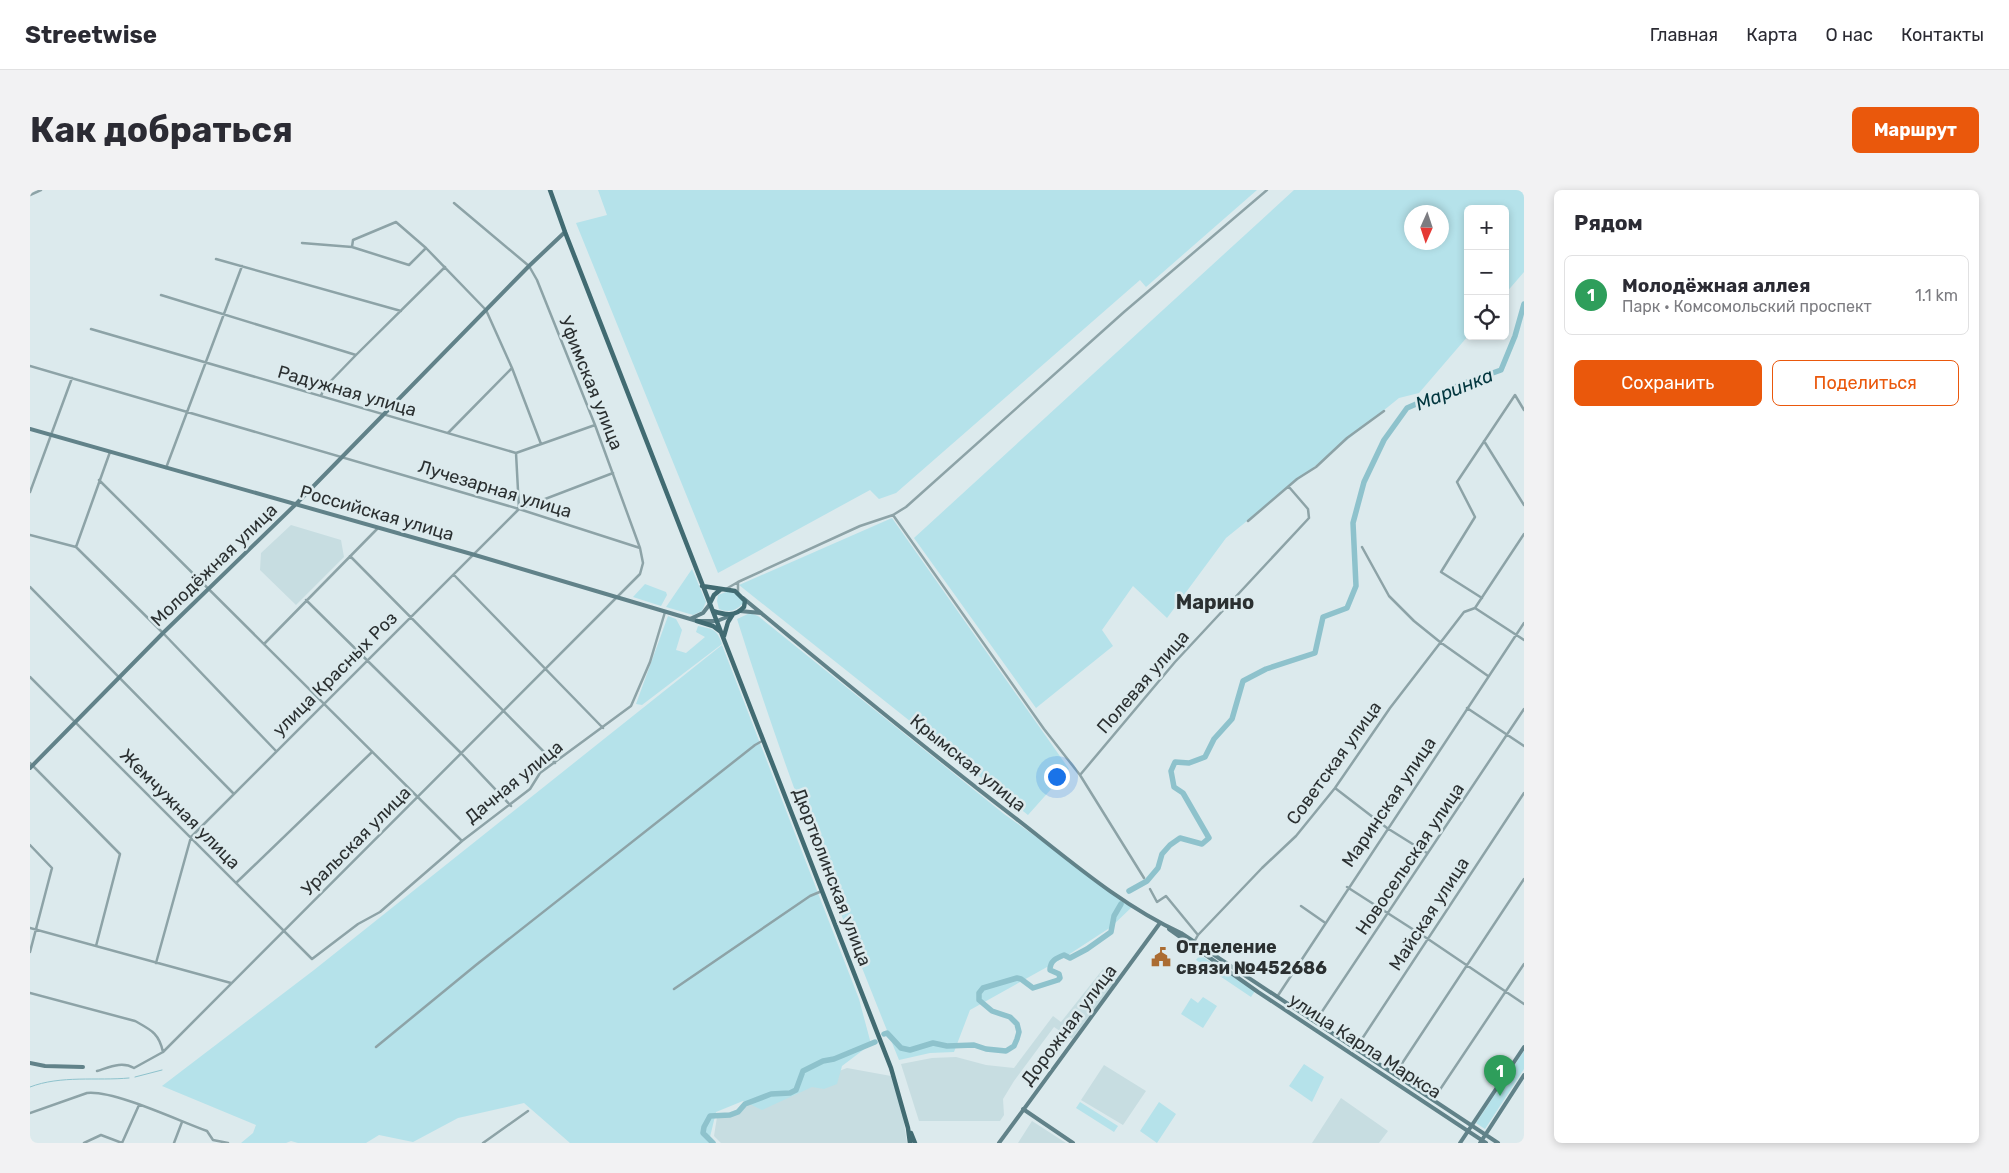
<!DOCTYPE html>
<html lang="ru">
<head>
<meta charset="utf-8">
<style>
	body { margin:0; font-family:Rubik,sans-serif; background:#f2f2f3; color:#2b2b33 }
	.controls { position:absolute; right:15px; top:15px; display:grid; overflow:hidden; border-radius:8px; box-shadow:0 2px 8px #0003 }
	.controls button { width:45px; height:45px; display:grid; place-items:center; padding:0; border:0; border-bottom:1px solid #e1e1e2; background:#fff; color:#2b2b33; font:25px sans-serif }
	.compass { position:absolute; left:1374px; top:15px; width:45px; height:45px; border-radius:50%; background:#fff; box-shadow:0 2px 8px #0003; rotate:183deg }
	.you { position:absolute; left:1026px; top:586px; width:18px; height:18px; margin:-12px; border:4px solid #fff; border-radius:50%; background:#1a73e8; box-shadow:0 0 0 8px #1a73e833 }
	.badge { display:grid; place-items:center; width:32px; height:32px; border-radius:50%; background:#ea580c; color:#fff; font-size:16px; font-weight:700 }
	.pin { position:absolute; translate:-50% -41px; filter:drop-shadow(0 1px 2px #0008) }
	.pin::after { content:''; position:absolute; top:26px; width:18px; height:15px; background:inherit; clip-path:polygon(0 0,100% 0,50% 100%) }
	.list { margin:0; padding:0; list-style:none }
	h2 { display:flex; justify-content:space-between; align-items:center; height:65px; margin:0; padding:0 20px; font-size:21px }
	h2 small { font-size:16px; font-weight:400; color:#7c7c81 }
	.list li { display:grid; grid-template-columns:32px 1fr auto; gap:15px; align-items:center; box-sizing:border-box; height:80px; margin:0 10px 10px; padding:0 10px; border:1px solid #e1e1e2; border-radius:8px }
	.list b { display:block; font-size:19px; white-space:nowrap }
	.list p { margin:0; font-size:16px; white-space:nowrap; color:#7c7c81 }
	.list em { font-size:16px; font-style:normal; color:#7c7c81 }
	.actions { display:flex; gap:10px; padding:15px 20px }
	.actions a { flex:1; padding:11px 0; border:1px solid #ea580c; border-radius:8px; text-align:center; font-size:18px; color:#ea580c }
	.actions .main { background:#ea580c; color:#fff }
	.icon { flex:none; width:28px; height:28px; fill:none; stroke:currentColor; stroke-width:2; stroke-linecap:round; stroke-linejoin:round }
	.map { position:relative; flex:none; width:1494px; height:953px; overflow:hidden; border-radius:8px }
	header { display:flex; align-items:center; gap:30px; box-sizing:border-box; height:70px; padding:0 25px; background:#fff; border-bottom:1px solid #e1e1e2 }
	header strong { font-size:24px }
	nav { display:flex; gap:28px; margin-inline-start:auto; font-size:18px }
	.intro { display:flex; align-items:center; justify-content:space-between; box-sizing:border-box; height:120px; padding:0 30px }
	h1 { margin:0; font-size:35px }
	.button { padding:12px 22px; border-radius:8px; background:#ea580c; color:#fff; font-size:18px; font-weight:700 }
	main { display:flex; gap:30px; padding:0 30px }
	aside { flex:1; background:#fff; border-radius:8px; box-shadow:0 2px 8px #0003 }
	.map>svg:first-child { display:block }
	.built { fill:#c7dde1 }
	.green { fill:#b5e2ea; fill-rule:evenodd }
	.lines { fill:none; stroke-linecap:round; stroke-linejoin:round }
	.stream { stroke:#8ec2cc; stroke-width:1 }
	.river { stroke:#8ec2cc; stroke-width:5.5 }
	.street { stroke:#8da3a7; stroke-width:2.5 }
	.secondary { stroke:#618289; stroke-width:4 }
	.primary { stroke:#416b72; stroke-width:4.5 }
	.labels { text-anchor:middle; stroke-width:5; stroke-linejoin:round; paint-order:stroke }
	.street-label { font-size:18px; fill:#2b3031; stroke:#dceaed }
	.poi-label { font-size:18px; font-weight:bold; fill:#2b3031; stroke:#dceaed; text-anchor:start }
	.water-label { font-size:19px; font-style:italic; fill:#02363e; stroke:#dceaed }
	.quarter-label { font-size:20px; font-weight:bold; fill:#2b3031; stroke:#dceaed }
</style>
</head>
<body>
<header>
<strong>Streetwise</strong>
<nav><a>Главная</a><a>Карта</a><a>О нас</a><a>Контакты</a></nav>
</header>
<div class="intro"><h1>Как добраться</h1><a class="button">Маршрут</a></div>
<main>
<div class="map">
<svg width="1494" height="953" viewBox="0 0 1494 953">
	<rect width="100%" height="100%" fill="#dceaed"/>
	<path class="built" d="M 261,335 L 311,350 L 314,367 L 266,415 L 230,380 L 231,363 Z
		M 1073,779 L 1087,790 L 1042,849 L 1024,837 L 984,891 L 973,909 L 974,925 L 970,931 L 889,931 L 871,874 L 902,868 L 926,867 L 956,875 L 984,878 L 1023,826 L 1031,832 Z
		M 1074,875 L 1116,901 L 1093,935 L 1051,910 Z
		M 817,878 L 861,886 L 872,920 L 877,953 L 691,953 L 684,946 L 687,927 Z
		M 1311,908 L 1358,941 L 1349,953 L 1282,953 Z
		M 1002,931 L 1036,953 L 988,953 Z"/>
	<path class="green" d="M 568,0 L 1227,0 L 1116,97 L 1110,90 L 866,303 L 849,309 L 840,300 L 688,383 L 546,33 L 577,25 Z
		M 1264,0 L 1494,0 L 1494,82 L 1475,104 L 1475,19 L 1438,19 L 1438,146 L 1389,203 L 1369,208 L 1196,348 L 1137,428 L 1103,396 L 1072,440 L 1083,456 L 1006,518 L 884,348 ZM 1382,22 L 1412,22 L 1412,52 L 1382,52 Z
		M 862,328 L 1039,579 L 998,625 L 709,395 Z
		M 662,379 L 676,412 L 672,421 L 663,425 L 636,417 Z
		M 615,394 L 636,402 L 637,405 L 631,416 L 603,407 Z
		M 696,402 L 702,402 L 713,409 L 713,413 C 707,421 698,423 689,419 L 687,411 L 688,405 Z
		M 720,423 L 728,426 L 974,624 L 1103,716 L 1081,737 L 1035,767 L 940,820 L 924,862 L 900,863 L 869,870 C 810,725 754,579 707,429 Z
		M 638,426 L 646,429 L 652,440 L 646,460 L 656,463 L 675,447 L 666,442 L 668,436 C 683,439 687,439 692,454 L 612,515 L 606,514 Z
		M 692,455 L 829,809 L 841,854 L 812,876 L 807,894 L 794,899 L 782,897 L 732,920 L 713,911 L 686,922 L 680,947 L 686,953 L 540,953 L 494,913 L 428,928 L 383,952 L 349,945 L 336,953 L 268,953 L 261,951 L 256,953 L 211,953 L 223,943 L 226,935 L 132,896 L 284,780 Z
		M 1170,765 L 1225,801 L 1221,807 L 1166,770 Z
		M 1173,807 L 1187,816 L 1173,838 L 1151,824 L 1161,808 L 1168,813 Z
		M 1494,861 L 1494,879 L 1455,939 L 1446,933 Z
		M 1274,874 L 1294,887 L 1282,912 L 1259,896 Z
		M 1050,912 L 1088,936 L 1084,942 L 1046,918 Z
		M 1129,912 L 1146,924 L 1127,953 L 1110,941 Z"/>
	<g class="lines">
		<path class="stream" d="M 105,887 L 132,880
			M 0,897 C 31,885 67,891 99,888"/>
		<path class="river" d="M 1099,701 L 1117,691 L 1128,678 L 1132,664 L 1140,655 L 1150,648 L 1172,654 L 1179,648 L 1153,603 L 1144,597 L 1141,581 L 1145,572 L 1159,573 L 1175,567 L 1184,549 L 1202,529 L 1213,491 L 1236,479 L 1285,463 L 1293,427 L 1317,418 L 1326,396 L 1323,333 L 1334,292 L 1354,250 L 1377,218 L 1432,194 L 1471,180 L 1485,146 L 1494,114
			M 854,844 L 857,843 L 871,858 L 880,860 L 903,853 L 917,856 L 944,855 L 956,859 L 976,861 L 984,856 L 987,849 L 989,842 L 987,834 L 980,827 L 962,821 L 949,810 L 949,803 L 953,798 L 987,788 L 991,789 L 1003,798 L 1028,790 L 1030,788 L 1029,784 L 1020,780 C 1020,771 1026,768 1034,765 L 1040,768 L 1057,759 L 1081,742 L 1084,726 L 1091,714
			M 683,953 L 673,943 L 674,937 L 680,926 L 700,925 L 708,922 L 715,914 L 741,904 L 760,903 L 766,900 L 773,881 L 793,871 L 804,869 L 845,852"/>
		<path class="street" d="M 0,5 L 11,0
			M 272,53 L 322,57 L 379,75 L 396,58
			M 322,57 L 323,50 L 366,32 L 396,58 L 456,120 L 482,178 L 511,254
			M 186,69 L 371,121
			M 131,105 L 326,165
			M 61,139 L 486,263 L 565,235
			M 0,176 L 489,319 L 610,358
			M 291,206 L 294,198 L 326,165 L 415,77
			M 418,243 L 482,178
			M 1454,251 L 1494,315
			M 486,263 L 489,319
			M 136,278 L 212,76
			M 69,290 L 432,651
			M 0,302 L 42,188
			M 863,325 L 1014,539 L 1050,585 L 1114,688
			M 1218,331 L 1267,289 L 1286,277 L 1317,248 L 1354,221
			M 0,345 L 46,357 L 133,443 L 246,561
			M 46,357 L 80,262
			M 1332,357 L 1359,406 L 1384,431 L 1410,452 L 1458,486
			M 320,366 L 525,573
			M 424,385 L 573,538
			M 708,392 L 708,403
			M 0,397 L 203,603
			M 696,399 L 708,392 L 830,336 L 863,325 L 876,317 L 1094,122 L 1237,0
			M 1452,408 L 1411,382 L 1445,327 L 1427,292 L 1485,205 L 1494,220
			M 276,410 L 431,563 L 481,616
			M 1445,418 L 1494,450
			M 234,454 L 348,338
			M 0,487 L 282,769 L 328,734 L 350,722 L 432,651 L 500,599 L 510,583 L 601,516 L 620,472 L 635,422
			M 1437,518 L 1494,556
			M 0,573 L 90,664 L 66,756
			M 1050,585 L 1145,472 L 1279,328 L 1278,319 L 1259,297
			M 1305,598 L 1357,638 L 1397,663
			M 0,655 L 22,678 L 0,762
			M 206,693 L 342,562
			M 1317,697 L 1398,749 L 1494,814
			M 1120,699 L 1127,712 L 1136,706 L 1168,745
			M 1271,716 L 1294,732
			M 0,738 L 201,793
			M 1164,752 L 1168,745 L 1232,678 L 1266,646 L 1305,598 L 1360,518 L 1434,422 L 1445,418 L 1494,344
			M 126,773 L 161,647 L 489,319 L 583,283
			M 644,799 L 780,706 L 792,701
			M 0,803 L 105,831 C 121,840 129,843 133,862
			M 1247,807 L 1494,433
			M 1285,832 L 1494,519
			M 346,857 L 446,775 L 725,555 L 732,551
			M 1326,858 L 1494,603
			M 67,881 C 80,877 92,871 104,878 L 133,862 L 610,384 L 613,373 L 610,358 L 565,235 L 507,90 L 499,76 L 424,13
			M 1365,884 L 1494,689
			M 1403,910 L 1494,774
			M 0,923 L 57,903 C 84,900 149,931 177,941 L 183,950 L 198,953
			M 54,953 L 71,945 L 92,953
			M 92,953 L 109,915
			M 144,953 L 152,932
			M 453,953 L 498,921"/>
		<path class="secondary" d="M 0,239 L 445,365 L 667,431 L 687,431 L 702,425
			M 713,408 C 802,482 892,556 984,627 C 1037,668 1090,715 1151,743 L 1468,953
			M 710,421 L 731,423
			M 660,429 L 673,423 L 680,414
			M 0,578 L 133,443 L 266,314 L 499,76 L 535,42
			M 1139,739 L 1228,802 L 1456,953
			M 0,873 L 15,876 L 53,877
			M 993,919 L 1043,953
			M 969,953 L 1130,733
			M 1430,953 L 1494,857
			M 1450,953 L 1494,885"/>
		<path class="primary" d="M 520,0 L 535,42 L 861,878 L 878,938 L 880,953
			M 672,396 L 705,401 L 715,411 L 714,417 C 705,427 695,425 683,421
			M 680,413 L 684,405 L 690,400
			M 667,431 L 683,436 L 691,442
			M 694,446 L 698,432 L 703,424
			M 881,943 L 885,953"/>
	</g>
	<defs>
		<symbol id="civic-bare" viewBox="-9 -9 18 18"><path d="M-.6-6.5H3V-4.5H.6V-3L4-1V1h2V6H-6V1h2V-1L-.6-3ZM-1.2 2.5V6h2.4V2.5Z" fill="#ab6c32" stroke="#dceaed" stroke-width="2.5" paint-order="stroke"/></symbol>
	</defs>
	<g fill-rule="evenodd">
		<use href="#civic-bare" x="1117" y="753" width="28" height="28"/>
	</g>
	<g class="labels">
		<g class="street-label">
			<text transform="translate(561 193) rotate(68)" y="6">Уфимская улица</text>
			<text transform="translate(317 201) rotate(16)" y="6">Радужная улица</text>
			<text transform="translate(465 299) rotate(17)" y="6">Лучезарная улица</text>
			<text transform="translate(347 323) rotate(16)" y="6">Российская улица</text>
			<text transform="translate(184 375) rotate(-44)" y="6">Молодёжная улица</text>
			<text transform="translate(305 484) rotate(-45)" y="6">улица Красных Роз</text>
			<text transform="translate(1113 492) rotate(-49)" y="6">Полевая улица</text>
			<text transform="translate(938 573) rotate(39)" y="6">Крымская улица</text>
			<text transform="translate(1304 573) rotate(-54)" y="6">Советская улица</text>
			<text transform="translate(484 592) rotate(-39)" y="6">Дачная улица</text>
			<text transform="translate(1359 612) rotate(-56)" y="6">Маринская улица</text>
			<text transform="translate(150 619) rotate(45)" y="6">Жемчужная улица</text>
			<text transform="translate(326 651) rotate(-45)" y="6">Уральская улица</text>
			<text transform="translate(1380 669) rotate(-56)" y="6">Новосельская улица</text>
			<text transform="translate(802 687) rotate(69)" y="6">Дюртюлинская улица</text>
			<text transform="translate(1399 724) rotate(-57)" y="6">Майская улица</text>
			<text transform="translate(1039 835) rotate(-53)" y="6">Дорожная улица</text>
			<text transform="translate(1335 856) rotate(33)" y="6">улица Карла Маркса</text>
		</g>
		<g class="poi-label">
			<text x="1146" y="763">Отделение<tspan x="1146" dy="21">связи №452686</tspan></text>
		</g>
		<g class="water-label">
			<text transform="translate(1424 199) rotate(-22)" y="7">Маринка</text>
		</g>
		<g class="quarter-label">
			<text x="1185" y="419">Марино</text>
		</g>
	</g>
</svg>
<div class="controls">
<button>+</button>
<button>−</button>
<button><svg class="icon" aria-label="locate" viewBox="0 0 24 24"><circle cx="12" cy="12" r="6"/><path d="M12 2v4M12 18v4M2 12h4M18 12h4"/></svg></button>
</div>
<svg class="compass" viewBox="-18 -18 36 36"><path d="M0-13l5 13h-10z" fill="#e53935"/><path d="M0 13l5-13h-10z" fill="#7c7c81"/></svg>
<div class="you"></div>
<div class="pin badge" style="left:1470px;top:906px;background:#2e9e5b">1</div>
</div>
<aside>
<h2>Рядом<small></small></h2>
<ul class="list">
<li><span class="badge" style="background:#2e9e5b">1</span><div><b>Молодёжная аллея</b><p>Парк · Комсомольский проспект</p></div><em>1.1 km</em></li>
</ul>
<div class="actions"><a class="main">Сохранить</a><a>Поделиться</a></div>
</aside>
</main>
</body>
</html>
